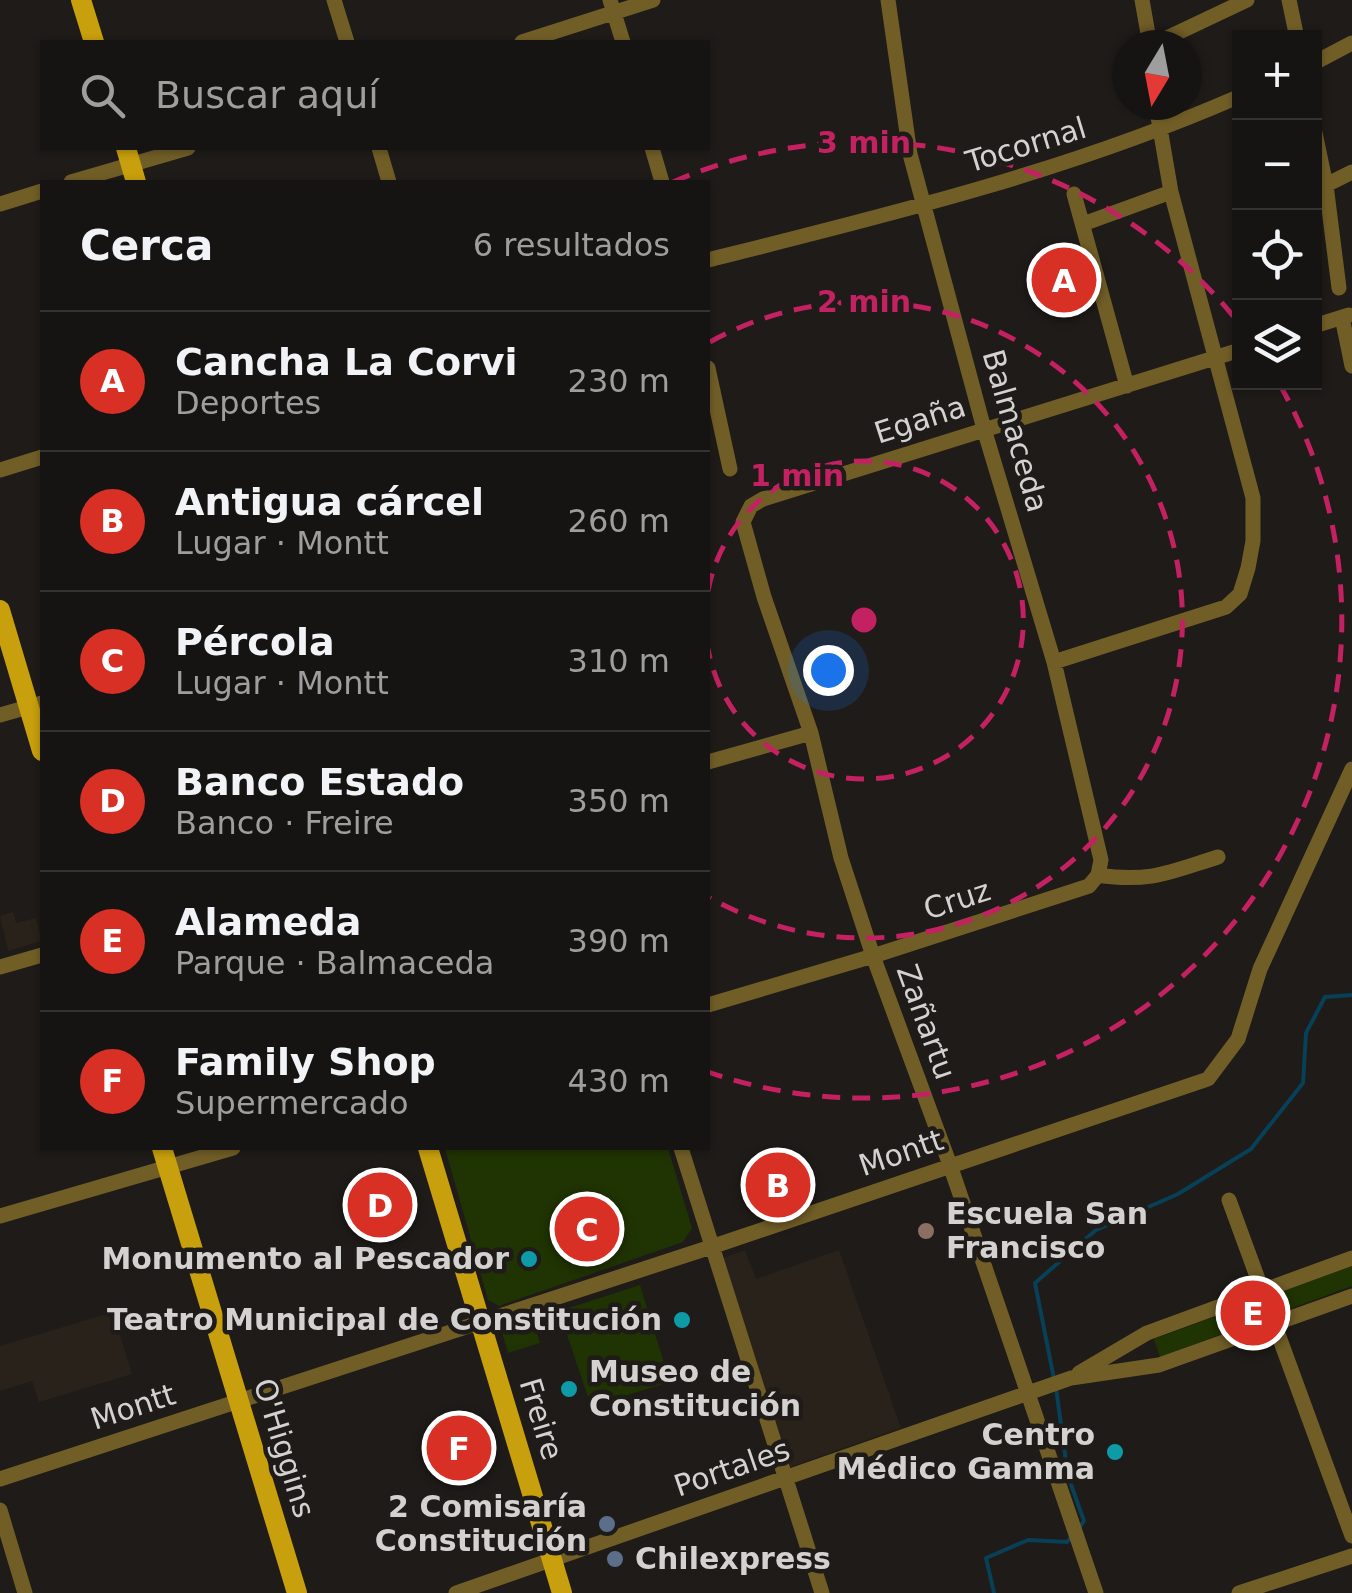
<!DOCTYPE html>
<html lang="es">
<head>
<meta charset="utf-8">
<style>
	body { margin:0; font-family:"DejaVu Sans",sans-serif; background:#232120; color:#f1f3f6 }
	.controls { position:absolute; right:30px; top:30px; display:grid; overflow:hidden; border-radius:0px; box-shadow:0 2px 8px #0004 }
	.controls button { width:90px; height:90px; display:grid; place-items:center; padding:0; border:0; border-bottom:2px solid #353332; background:#161412; color:#f1f3f6; font:50px sans-serif }
	.compass { position:absolute; left:1112px; top:30px; width:90px; height:90px; border-radius:50%; background:#161412; box-shadow:0 2px 8px #0004; rotate:190deg }
	.you { position:absolute; left:828px; top:670px; width:35px; height:35px; margin:-25px; border:8px solid #fff; border-radius:50%; background:#1a73e8; box-shadow:0 0 0 15px #1a73e833 }
	.badge { display:grid; place-items:center; width:65px; height:65px; border-radius:50%; background:#d93025; color:#fff; font-size:32px; font-weight:700 }
	.pin { position:absolute; translate:-50% -50%; border:5px solid #fff; box-shadow:0 2px 10px #0006 }
	.list { margin:0; padding:0; list-style:none }
	h2 { display:flex; justify-content:space-between; align-items:center; height:130px; margin:0; padding:0 40px; font-size:42px }
	h2 small { font-size:32px; font-weight:400; color:#9e9e9f }
	.list li { display:grid; grid-template-columns:65px 1fr auto; gap:30px; align-items:center; box-sizing:border-box; height:140px; padding:0 40px; border-top:2px solid #353332 }
	.list b { display:block; font-size:38px; white-space:nowrap }
	.list p { margin:0; font-size:32px; white-space:nowrap; color:#9e9e9f }
	.list em { font-size:32px; font-style:normal; color:#9e9e9f }
	.icon { flex:none; width:55px; height:55px; fill:none; stroke:currentColor; stroke-width:2; stroke-linecap:round; stroke-linejoin:round }
	.map { position:relative; flex:none; width:1352px; height:1593px; overflow:hidden }
	.search { position:absolute; background:#161412; box-shadow:0 2px 8px #0004; left:40px; top:40px; width:670px; height:110px; display:flex; align-items:center; gap:25px; box-sizing:border-box; padding:0 35px; border-radius:0px; color:#9e9e9f; font-size:38px }
	.panel { position:absolute; background:#161412; box-shadow:0 2px 8px #0004; left:40px; top:180px; width:670px; height:970px; border-radius:0px }
	.map>svg:first-child { display:block }
	.built { fill:#29221a }
	.green { fill:#203302 }
	.lines { fill:none; stroke-linecap:round; stroke-linejoin:round }
	.stream { stroke:#074057; stroke-width:4 }
	.minor { stroke:#715e27; stroke-width:15 }
	.major { stroke:#c89f0c; stroke-width:20 }
	.ring { fill:none; stroke:#c32161; stroke-width:5; stroke-dasharray:18 12 }
	.education-dot { fill:#8d6e63; stroke:#1e1b18; stroke-width:4 }
	.culture-dot { fill:#0f9aa8; stroke:#1e1b18; stroke-width:4 }
	.service-dot { fill:#5c6f8a; stroke:#1e1b18; stroke-width:4 }
	.labels { text-anchor:middle; stroke-width:9; stroke-linejoin:round; paint-order:stroke }
	.street-label { font-size:30px; fill:#d4d2d0; stroke:#1e1b18 }
	.poi-label { font-size:30px; font-weight:bold; fill:#d4d2d0; stroke:#1e1b18; text-anchor:end }
	.centre { fill:#c32161; stroke:#1e1b18; stroke-width:5 }
	.ring-label { font-size:30px; text-anchor:middle; font-weight:bold; fill:#c32161; stroke:#1e1b18; stroke-width:9; stroke-linejoin:round; paint-order:stroke }
</style>
</head>
<body>
<div class="map">
<svg width="1352" height="1593" viewBox="0 0 1352 1593">
	<rect width="100%" height="100%" fill="#1e1b18"/>
	<path class="built" d="M 13,912 L 16,923 L 36,918 L 42,941 L 8,951 L 0,916 Z
		M 745,1250 L 756,1279 L 839,1250 L 901,1428 L 790,1467 L 723,1258 Z
		M 113,1312 L 132,1374 L 39,1402 L 32,1381 L 0,1391 L 0,1346 Z"/>
	<path class="green" d="M 1086,253 L 1097,291 L 1043,307 L 1031,270 Z
		M 445,1148 L 668,1148 L 692,1228 L 683,1242 L 499,1306 L 488,1300 Z
		M 1352,1266 L 1352,1286 L 1160,1357 L 1154,1339 Z
		M 640,1285 L 670,1382 L 591,1406 L 559,1311 Z
		M 533,1319 L 540,1343 L 508,1353 L 501,1329 Z"/>
	<g class="lines">
		<path class="stream" d="M 1054,1379 L 1035,1283 L 1096,1230 L 1178,1194 L 1251,1149 L 1303,1083 L 1306,1033 L 1325,997 L 1352,995
			M 1056,1388 L 1068,1476 L 1084,1521 L 1079,1528
			M 994,1593 L 986,1558 L 1028,1540 L 1067,1542 L 1073,1535"/>
		<path class="minor" d="M 334,0 L 347,42
			M 610,0 L 623,42
			M 1142,0 L 1150,45
			M 1289,0 L 1297,38
			M 522,42 L 653,0
			M 1152,45 L 1247,0
			M 1314,63 L 1352,43
			M 1314,128 L 1326,185 L 1339,288
			M 379,148 L 389,182
			M 652,148 L 662,182
			M 71,182 L 188,148
			M 1326,185 L 1352,172
			M 1074,194 L 1127,386
			M 0,204 L 42,191
			M 1083,224 L 1171,192
			M 708,260 C 888,215 1069,171 1240,96
			M 1342,317 L 1352,366
			M 1314,326 L 1349,315
			M 708,368 L 730,469
			M 0,470 L 42,457
			M 1054,662 L 1226,607 L 1240,594 L 1248,568 L 1253,541 L 1253,498 L 1171,192 L 1156,105
			M 0,715 L 42,703
			M 708,762 L 811,733
			M 1098,875 C 1150,883 1170,872 1218,857
			M 0,967 L 42,955
			M 708,1005 L 873,956 L 1089,886 L 1098,875 L 1101,860 L 1054,662 L 984,429 L 910,154 L 888,0
			M 681,1148 L 822,1593
			M 1229,1200 L 1352,1536
			M 0,1216 L 233,1148
			M 1079,1373 L 1147,1333 L 1352,1258
			M 0,1479 L 711,1247 L 1208,1079 L 1238,1039 L 1260,969 L 1352,769
			M 0,1510 L 25,1593
			M 456,1593 L 1071,1378 L 1159,1365 L 1352,1296
			M 1096,1593 L 950,1165 L 873,956 L 841,858 L 811,733 L 764,597 L 743,522 L 751,506 L 763,499 L 1240,350
			M 1239,1593 L 1352,1556"/>
		<path class="major" d="M 81,0 L 94,42
			M 126,148 L 136,182
			M 0,610 L 42,751
			M 162,1148 L 297,1593
			M 428,1148 L 562,1593"/>
	</g>
	<g class="ring">
		<path d="M708 591A159 159 0 1 1 708 649"/>
		<path d="M710 342A318 318 0 1 1 710 898"/>
		<path d="M673 182A478 478 0 0 1 1238 322M1280 385A478 478 0 0 1 708 1072"/>
	</g>
	<circle class="education-dot" cx="926" cy="1231" r="10"/>
	<g class="culture-dot">
		<circle cx="529" cy="1259" r="10"/>
		<circle cx="682" cy="1320" r="10"/>
		<circle cx="569" cy="1389" r="10"/>
		<circle cx="1115" cy="1452" r="10"/>
	</g>
	<g class="service-dot">
		<circle cx="607" cy="1524" r="10"/>
		<circle cx="615" cy="1559" r="10"/>
	</g>
	<g class="labels">
		<g class="street-label">
			<text transform="translate(1026 145) rotate(-17)" y="10">Tocornal</text>
			<text transform="translate(920 420) rotate(-18)" y="10">Egaña</text>
			<text transform="translate(1015 431) rotate(74)" y="10">Balmaceda</text>
			<text transform="translate(957 900) rotate(-18)" y="10">Cruz</text>
			<text transform="translate(926 1022) rotate(70)" y="10">Zañartu</text>
			<text transform="translate(901 1153) rotate(-19)" y="10">Montt</text>
			<text transform="translate(133 1407) rotate(-18)" y="10">Montt</text>
			<text transform="translate(541 1419) rotate(73)" y="10">Freire</text>
			<text transform="translate(284 1448) rotate(73)" y="10">O'Higgins</text>
			<text transform="translate(732 1468) rotate(-19)" y="10">Portales</text>
		</g>
		<g class="poi-label">
			<text x="946" y="1224" text-anchor="start">Escuela San<tspan x="946" dy="34">Francisco</tspan></text>
			<text x="509" y="1269">Monumento al Pescador</text>
			<text x="662" y="1330">Teatro Municipal de Constitución</text>
			<text x="589" y="1382" text-anchor="start">Museo de<tspan x="589" dy="34">Constitución</tspan></text>
			<text x="1095" y="1445">Centro<tspan x="1095" dy="34">Médico Gamma</tspan></text>
			<text x="587" y="1517">2 Comisaría<tspan x="587" dy="34">Constitución</tspan></text>
			<text x="635" y="1569" text-anchor="start">Chilexpress</text>
		</g>
	</g>
	<circle cx="864" cy="620" r="15" class="centre"/>
	<g class="ring-label">
		<text x="864" y="153">3 min</text>
		<text x="864" y="312">2 min</text>
		<text x="797" y="486">1 min</text>
	</g>
</svg>
<div class="controls">
<button>+</button>
<button>−</button>
<button><svg class="icon" aria-label="locate" viewBox="0 0 24 24"><circle cx="12" cy="12" r="6"/><path d="M12 2v4M12 18v4M2 12h4M18 12h4"/></svg></button>
<button><svg class="icon" aria-label="layers" viewBox="0 0 24 24"><path d="M12 4l9 5-9 5-9-5zM3 14l9 5 9-5"/></svg></button>
</div>
<svg class="compass" viewBox="-18 -18 36 36"><path d="M0-13l5 13h-10z" fill="#e53935"/><path d="M0 13l5-13h-10z" fill="#9e9e9f"/></svg>
<div class="you"></div>
<div class="pin badge" style="left:1064px;top:280px">A</div>
<div class="pin badge" style="left:778px;top:1185px">B</div>
<div class="pin badge" style="left:587px;top:1229px">C</div>
<div class="pin badge" style="left:380px;top:1205px">D</div>
<div class="pin badge" style="left:1253px;top:1313px">E</div>
<div class="pin badge" style="left:459px;top:1448px">F</div>
<div class="search"><svg class="icon" aria-label="search" viewBox="0 0 24 24"><circle cx="10" cy="10" r="6"/><path d="M15 15l6 6"/></svg>Buscar aquí</div>
<section class="panel">
<h2>Cerca<small>6 resultados</small></h2>
<ul class="list">
<li><span class="badge">A</span><div><b>Cancha La Corvi</b><p>Deportes</p></div><em>230 m</em></li>
<li><span class="badge">B</span><div><b>Antigua cárcel</b><p>Lugar · Montt</p></div><em>260 m</em></li>
<li><span class="badge">C</span><div><b>Pércola</b><p>Lugar · Montt</p></div><em>310 m</em></li>
<li><span class="badge">D</span><div><b>Banco Estado</b><p>Banco · Freire</p></div><em>350 m</em></li>
<li><span class="badge">E</span><div><b>Alameda</b><p>Parque · Balmaceda</p></div><em>390 m</em></li>
<li><span class="badge">F</span><div><b>Family Shop</b><p>Supermercado</p></div><em>430 m</em></li>
</ul>
</section>
</div>
</body>
</html>
